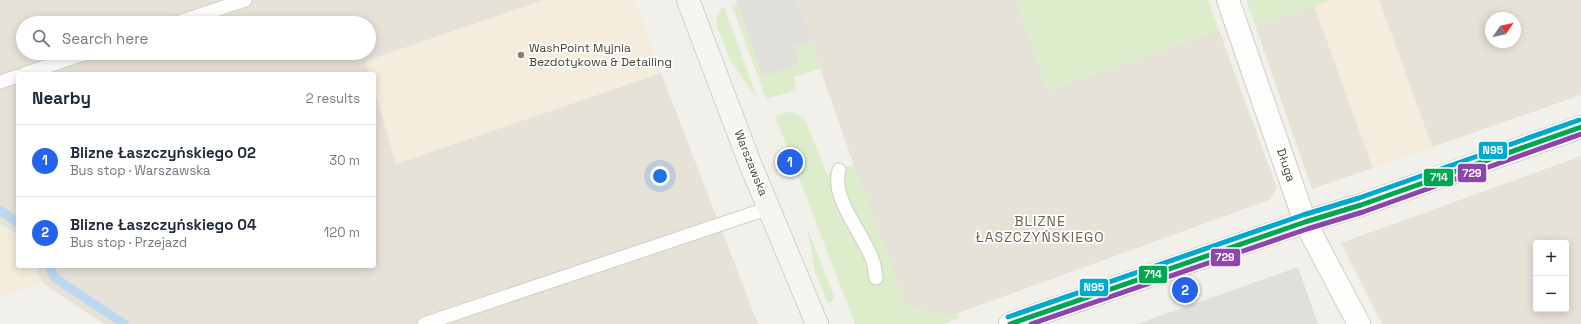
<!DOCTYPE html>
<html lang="en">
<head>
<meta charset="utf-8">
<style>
	body { margin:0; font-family:"Space Grotesk",sans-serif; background:#f6f6f7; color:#1f2937 }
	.controls { position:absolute; right:12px; bottom:12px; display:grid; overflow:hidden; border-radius:4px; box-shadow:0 2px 10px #0003 }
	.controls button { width:36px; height:36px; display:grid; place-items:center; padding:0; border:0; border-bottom:1px solid #e0e1e3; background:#fff; color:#1f2937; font:20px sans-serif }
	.compass { position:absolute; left:1485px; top:12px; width:36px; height:36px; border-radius:50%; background:#fff; box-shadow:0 2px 10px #0003; rotate:56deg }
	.you { position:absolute; left:660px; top:176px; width:14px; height:14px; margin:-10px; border:3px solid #fff; border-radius:50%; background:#1a73e8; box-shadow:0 0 0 6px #1a73e833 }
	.badge { display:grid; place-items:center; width:26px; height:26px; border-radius:50%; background:#2563eb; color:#fff; font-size:13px; font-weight:700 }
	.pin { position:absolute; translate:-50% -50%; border:2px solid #fff; box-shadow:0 1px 4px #0006 }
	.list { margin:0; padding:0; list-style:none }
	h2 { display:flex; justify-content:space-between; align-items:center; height:52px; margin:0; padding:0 16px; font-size:17px }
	h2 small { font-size:13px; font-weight:400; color:#747a83 }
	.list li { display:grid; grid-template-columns:26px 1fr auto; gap:12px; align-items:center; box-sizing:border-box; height:72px; padding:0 16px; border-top:1px solid #e0e1e3 }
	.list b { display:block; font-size:15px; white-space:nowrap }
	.list p { margin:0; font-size:13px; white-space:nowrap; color:#747a83 }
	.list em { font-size:13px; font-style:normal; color:#747a83 }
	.icon { flex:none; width:22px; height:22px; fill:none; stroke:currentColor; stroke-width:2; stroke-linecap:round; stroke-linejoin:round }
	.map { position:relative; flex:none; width:1581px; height:324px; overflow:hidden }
	.search { position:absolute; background:#fff; box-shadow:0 2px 10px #0003; left:16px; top:16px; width:360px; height:44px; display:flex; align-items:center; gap:10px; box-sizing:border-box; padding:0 14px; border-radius:22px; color:#747a83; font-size:15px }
	.panel { position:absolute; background:#fff; box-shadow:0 2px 10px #0003; left:16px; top:72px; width:360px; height:196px; border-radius:4px }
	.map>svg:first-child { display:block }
	.residential { fill:#e6e2d8; fill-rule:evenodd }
	.commercial { fill:#f4edde }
	.green { fill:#ddeccb }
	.parking { fill:#e1dfdb }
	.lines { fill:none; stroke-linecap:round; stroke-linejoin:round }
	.stream { stroke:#bbd8f0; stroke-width:9 }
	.service-casing { stroke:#cfcec9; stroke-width:15 }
	.minor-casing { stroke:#cfcec9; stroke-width:24 }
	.tertiary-casing { stroke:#cfcec9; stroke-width:24 }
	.secondary-casing { stroke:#d1cec2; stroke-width:24 }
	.service { stroke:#fdfdfc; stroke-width:13 }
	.minor { stroke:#fdfdfc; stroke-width:22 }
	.tertiary { stroke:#fdfdfc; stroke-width:22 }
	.secondary { stroke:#f7f5ef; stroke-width:22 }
	.bus-1-casing { stroke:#fff; stroke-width:8 }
	.bus-2-casing { stroke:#fff; stroke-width:8 }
	.bus-3-casing { stroke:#fff; stroke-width:8 }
	.bus-1 { stroke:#00a651; stroke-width:5 }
	.bus-2 { stroke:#8e44ad; stroke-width:5 }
	.bus-3 { stroke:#00a9ce; stroke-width:5 }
	.poi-dot { fill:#838076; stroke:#fff; stroke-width:1.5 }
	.labels { text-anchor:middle; stroke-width:3.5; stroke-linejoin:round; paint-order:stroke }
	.poi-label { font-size:12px; fill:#484337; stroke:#fff; text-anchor:start }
	.street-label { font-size:12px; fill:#484337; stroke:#fff }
	.quarter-label { font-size:14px; letter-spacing:1px; fill:#6b614e; stroke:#fff }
	.line-badge { stroke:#fff; stroke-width:1.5 }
	.badge-label { font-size:11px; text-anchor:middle; font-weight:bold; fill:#fff }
</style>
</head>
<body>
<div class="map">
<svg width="1581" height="324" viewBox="0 0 1581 324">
	<rect width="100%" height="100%" fill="#f1f0eb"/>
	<path class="residential" d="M 0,0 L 544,0 L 366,61 L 369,74 L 18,74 L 18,235 L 0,224 ZM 23,23 L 369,23 L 369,53 L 23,53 Z
		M 796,0 L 1016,0 L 1048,90 L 1219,30 L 1277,188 L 1269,200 L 947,317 L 906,306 L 856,171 Z
		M 1379,0 L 1581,0 L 1581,95 L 1432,147 ZM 1491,18 L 1515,18 L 1515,42 L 1491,42 Z
		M 1314,5 L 1373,168 L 1312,189 L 1255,25 Z
		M 661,73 L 758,324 L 104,324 L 43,283 L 35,266 L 374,266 L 374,89 L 397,163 Z
		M 1581,156 L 1581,324 L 1382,324 L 1341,243 ZM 1536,243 L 1566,243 L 1566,309 L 1536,309 Z"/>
	<path class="commercial" d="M 544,0 L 635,0 L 661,73 L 396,164 L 374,89 L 374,74 L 369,74 L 366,61 Z
		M 1330,0 L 1379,0 L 1432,147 L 1373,168 L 1314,5 Z
		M 0,224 L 18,235 L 18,266 L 35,266 L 43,283 L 0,297 Z"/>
	<path class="green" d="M 1016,0 L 1208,0 L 1219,30 L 1048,90 Z
		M 1246,0 L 1330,0 L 1255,25 Z
		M 737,4 L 763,77 L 800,64 L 794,47 L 811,41 L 820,69 L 794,77 L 796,88 L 794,91 L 766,99 L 732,5 Z
		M 724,6 L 758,100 L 730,60 L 716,24 L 717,17 L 720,10 Z
		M 788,112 C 797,113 801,115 806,121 L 827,175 L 854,164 L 906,306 L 947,317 L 957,313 L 959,317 L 955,320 L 944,324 L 855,324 L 775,116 Z
		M 807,228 L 834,296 L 833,301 L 828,303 L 816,275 Z"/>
	<path class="parking" d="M 736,0 L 796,0 L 811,41 L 794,47 L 800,64 L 763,77 Z
		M 1298,267 L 1318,324 L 1137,324 Z"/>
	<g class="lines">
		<path class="stream" d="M 0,210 L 18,223
			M 49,266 L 55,278 L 124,324"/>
		<defs>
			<path id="service" d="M 176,23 L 245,0
				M 24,74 L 86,53
				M 0,82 L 18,76
				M 839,170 C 830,201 867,236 874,265 C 875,269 875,274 876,278
				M 424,324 L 769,208"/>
			<path id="minor" d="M 1228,0 L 1305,222 L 1359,324"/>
			<path id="tertiary" d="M 1010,324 L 1305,222 L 1361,205 L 1581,127"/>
			<path id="secondary" d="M 688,0 L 749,161 L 817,324"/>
		</defs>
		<use href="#service" class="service-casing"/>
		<use href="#minor" class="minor-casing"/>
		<use href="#tertiary" class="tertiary-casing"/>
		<use href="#secondary" class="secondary-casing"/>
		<use href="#service" class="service"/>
		<use href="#minor" class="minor"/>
		<use href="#tertiary" class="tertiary"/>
		<use href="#secondary" class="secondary"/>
		<defs>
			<path id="bus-1" d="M 1010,324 L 1305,222 L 1361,205 L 1581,127"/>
			<path id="bus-2" d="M 1031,324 L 1307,229 L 1363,212 L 1581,134"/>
			<path id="bus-3" d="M 1008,317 L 1303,215 L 1359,198 L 1579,120"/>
		</defs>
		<use href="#bus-1" class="bus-1-casing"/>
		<use href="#bus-2" class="bus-2-casing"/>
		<use href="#bus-3" class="bus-3-casing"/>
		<use href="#bus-1" class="bus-1"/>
		<use href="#bus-2" class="bus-2"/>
		<use href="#bus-3" class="bus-3"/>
	</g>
	<circle class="poi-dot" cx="521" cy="55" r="4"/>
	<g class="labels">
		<g class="poi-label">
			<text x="529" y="52">WashPoint Myjnia<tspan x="529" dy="14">Bezdotykowa &amp; Detailing</tspan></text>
		</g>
		<g class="street-label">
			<text transform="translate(751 163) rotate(68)" y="4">Warszawska</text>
			<text transform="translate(1286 165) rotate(71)" y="4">Długa</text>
		</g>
		<g class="quarter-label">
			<text x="1040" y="226">BLIZNE<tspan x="1040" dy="16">ŁASZCZYŃSKIEGO</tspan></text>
		</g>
	</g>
	<g class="line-badge">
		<rect x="1478" y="141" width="30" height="19" rx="4" fill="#00a9ce"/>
		<rect x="1457" y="163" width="30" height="20" rx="4" fill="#8e44ad"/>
		<rect x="1423" y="168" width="31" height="19" rx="4" fill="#00a651"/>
		<rect x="1210" y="248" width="31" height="19" rx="4" fill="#8e44ad"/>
		<rect x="1138" y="265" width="30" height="19" rx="4" fill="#00a651"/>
		<rect x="1079" y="278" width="30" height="19" rx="4" fill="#00a9ce"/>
	</g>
	<g class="badge-label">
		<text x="1493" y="154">N95</text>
		<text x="1472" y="177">729</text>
		<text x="1439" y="181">714</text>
		<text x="1225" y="261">729</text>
		<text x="1153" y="278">714</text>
		<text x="1094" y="291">N95</text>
	</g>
</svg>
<div class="controls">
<button>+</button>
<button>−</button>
</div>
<svg class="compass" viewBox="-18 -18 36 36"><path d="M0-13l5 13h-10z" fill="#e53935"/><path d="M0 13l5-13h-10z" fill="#747a83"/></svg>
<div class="you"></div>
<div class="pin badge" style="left:790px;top:162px">1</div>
<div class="pin badge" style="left:1185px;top:290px">2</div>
<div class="search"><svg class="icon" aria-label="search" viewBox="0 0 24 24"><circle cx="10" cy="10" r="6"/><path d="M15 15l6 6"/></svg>Search here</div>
<section class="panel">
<h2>Nearby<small>2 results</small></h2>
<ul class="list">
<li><span class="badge">1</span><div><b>Blizne Łaszczyńskiego 02</b><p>Bus stop · Warszawska</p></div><em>30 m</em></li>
<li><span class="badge">2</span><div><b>Blizne Łaszczyńskiego 04</b><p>Bus stop · Przejazd</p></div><em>120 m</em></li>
</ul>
</section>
</div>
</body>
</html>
